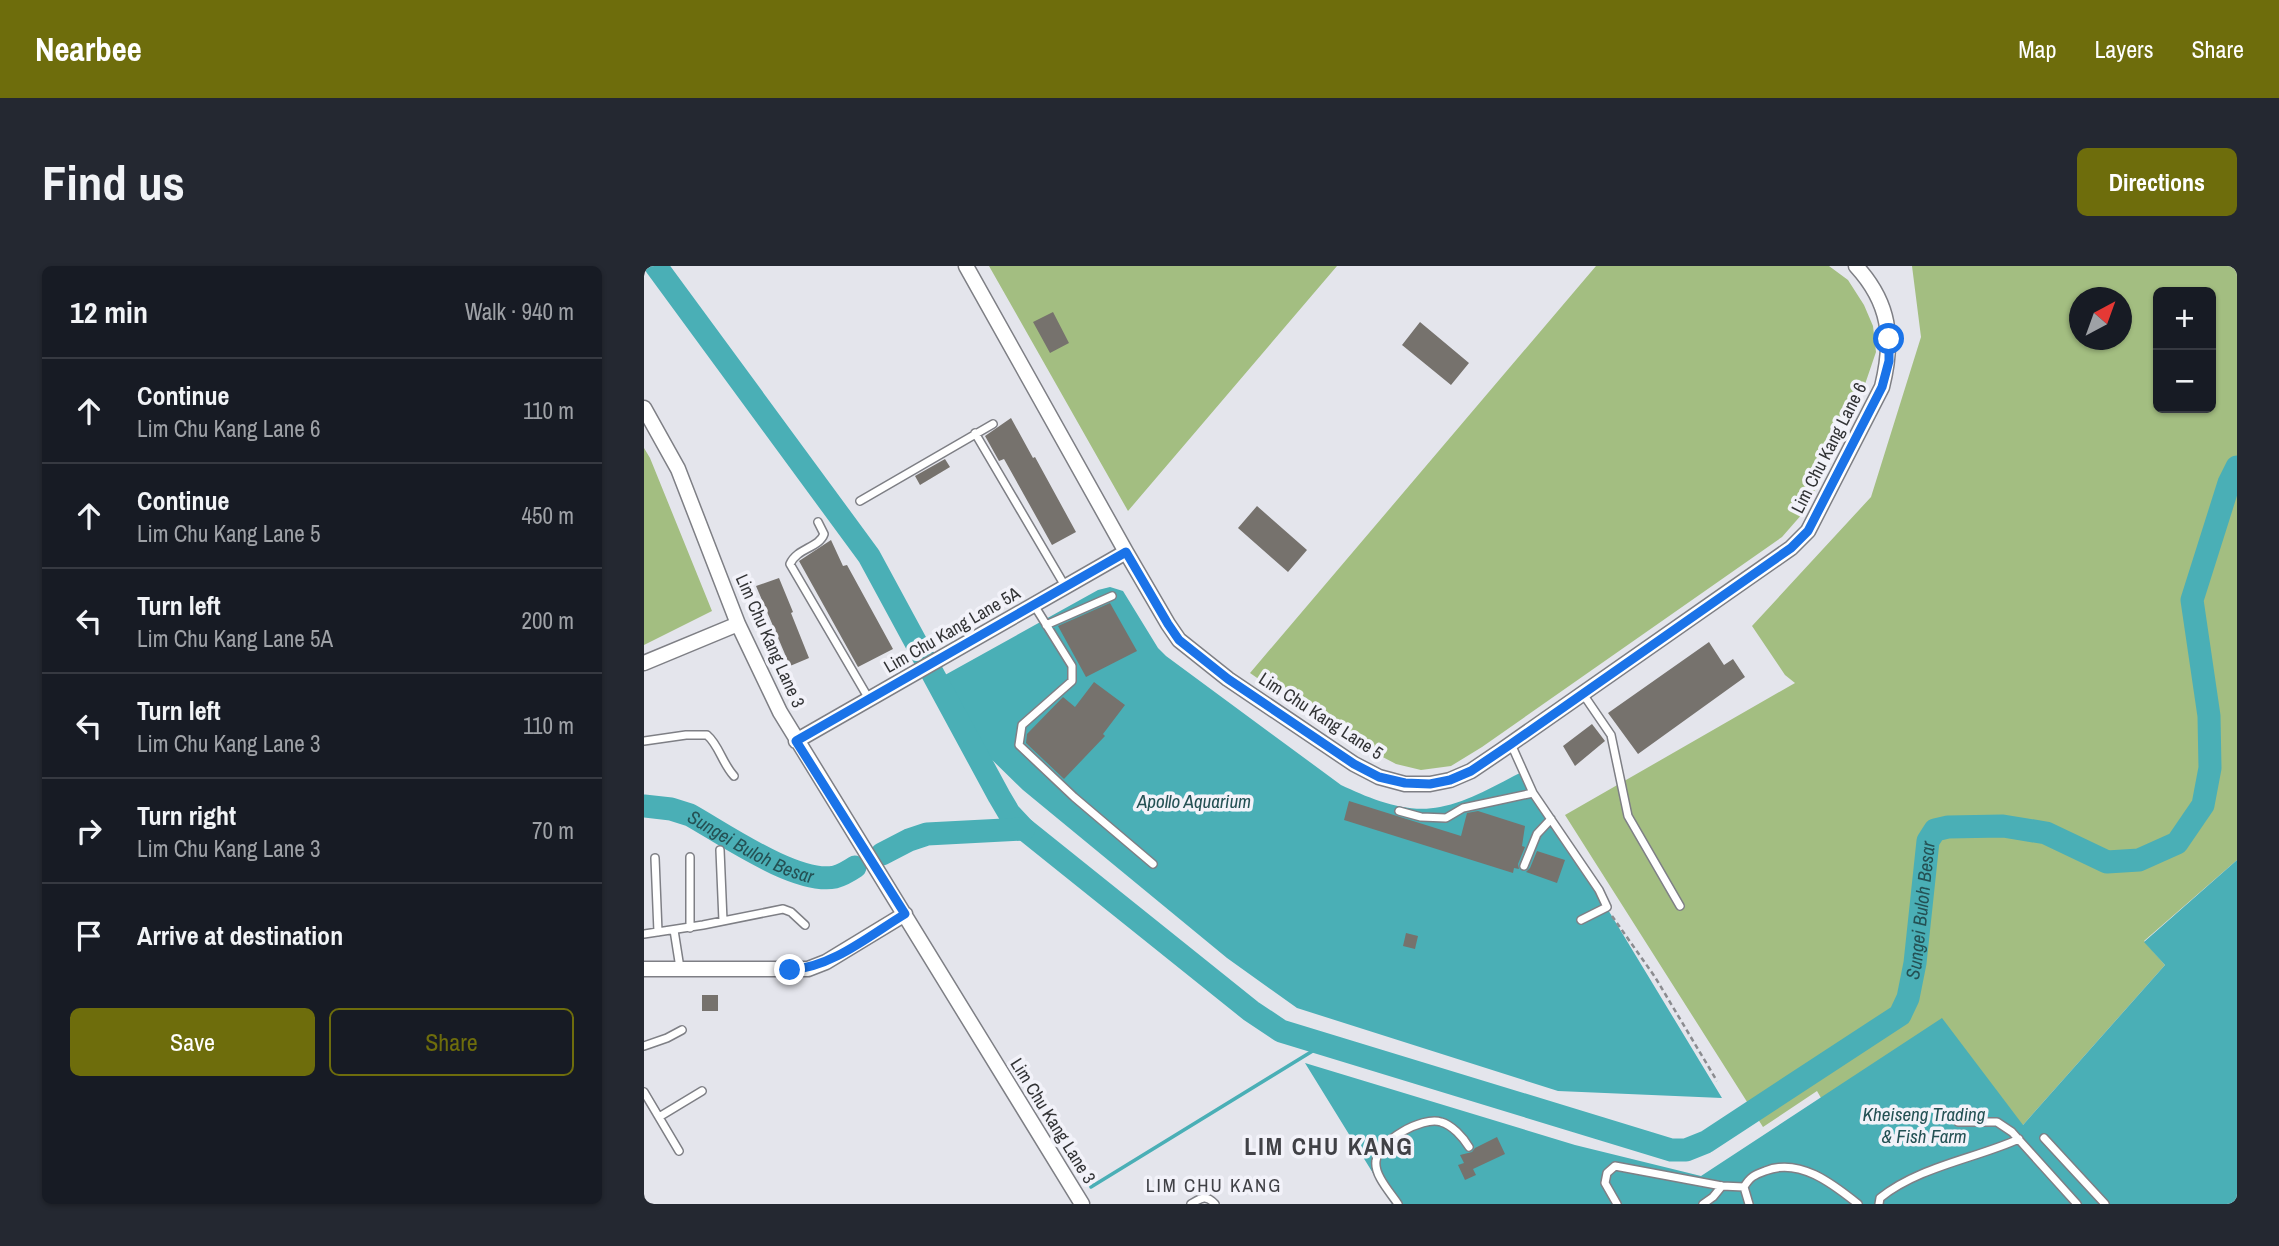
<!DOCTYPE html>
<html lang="en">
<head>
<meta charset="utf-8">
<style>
	body { margin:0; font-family:"Archivo Narrow",sans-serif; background:#242831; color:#f1f3f6 }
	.controls { position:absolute; right:21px; top:21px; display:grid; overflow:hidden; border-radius:10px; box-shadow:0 2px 5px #0004 }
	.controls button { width:63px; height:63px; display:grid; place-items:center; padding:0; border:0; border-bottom:2px solid #363941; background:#171b24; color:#f1f3f6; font:35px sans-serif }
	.compass { position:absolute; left:1425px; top:21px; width:63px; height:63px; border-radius:50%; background:#171b24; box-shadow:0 2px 5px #0004; rotate:41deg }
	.stop { position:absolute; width:21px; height:21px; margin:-16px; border:5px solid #1a73e8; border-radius:50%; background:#fff }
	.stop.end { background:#1a73e8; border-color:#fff; box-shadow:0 2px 7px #0008 }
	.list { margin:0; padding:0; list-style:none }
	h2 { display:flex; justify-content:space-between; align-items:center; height:91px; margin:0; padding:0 28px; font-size:30px }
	h2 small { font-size:23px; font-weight:400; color:#9ea1a6 }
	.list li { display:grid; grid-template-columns:46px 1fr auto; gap:21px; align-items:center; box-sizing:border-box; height:105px; padding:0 28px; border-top:2px solid #363941 }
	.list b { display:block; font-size:26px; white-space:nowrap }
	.list p { margin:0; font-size:23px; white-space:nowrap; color:#9ea1a6 }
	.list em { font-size:23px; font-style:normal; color:#9ea1a6 }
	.actions { display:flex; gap:14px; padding:21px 28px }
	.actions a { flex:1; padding:16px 0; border:2px solid #6e6d0c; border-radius:10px; text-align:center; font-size:24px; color:#6e6d0c }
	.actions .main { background:#6e6d0c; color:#fff }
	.icon { flex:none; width:38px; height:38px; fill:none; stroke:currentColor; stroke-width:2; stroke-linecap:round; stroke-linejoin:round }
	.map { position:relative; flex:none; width:1593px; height:938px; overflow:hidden; border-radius:10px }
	header { display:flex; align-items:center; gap:42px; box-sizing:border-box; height:98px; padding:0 35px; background:#6e6d0c; color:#fff }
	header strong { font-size:33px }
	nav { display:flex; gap:38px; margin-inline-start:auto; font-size:24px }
	.intro { display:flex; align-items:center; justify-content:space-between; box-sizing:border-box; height:168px; padding:0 42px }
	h1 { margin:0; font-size:49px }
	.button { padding:18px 32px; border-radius:10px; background:#6e6d0c; color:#fff; font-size:24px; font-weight:700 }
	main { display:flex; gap:42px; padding:0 42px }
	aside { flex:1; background:#171b24; border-radius:10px; box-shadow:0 2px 5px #0004 }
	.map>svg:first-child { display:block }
	.green { fill:#a3be81; fill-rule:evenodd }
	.water { fill:#4aafb6 }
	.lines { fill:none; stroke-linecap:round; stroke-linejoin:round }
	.stream { stroke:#4aafb6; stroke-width:3.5 }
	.river { stroke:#4aafb6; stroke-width:23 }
	.building { fill:#76726d }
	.service-casing { stroke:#7e7f85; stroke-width:10 }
	.minor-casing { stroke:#7e7f85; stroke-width:17 }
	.path { stroke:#8b8c90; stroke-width:2.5; stroke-dasharray:5 3.5; stroke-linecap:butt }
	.service { stroke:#fff; stroke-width:7 }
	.minor { stroke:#fff; stroke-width:14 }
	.route { stroke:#1a73e8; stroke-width:9 }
	.labels { text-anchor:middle; stroke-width:7; stroke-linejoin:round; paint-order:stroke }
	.street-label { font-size:18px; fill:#323335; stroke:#f2f2f9 }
	.water-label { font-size:19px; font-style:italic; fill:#245154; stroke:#f2f2f9 }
	.neighbourhood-label { font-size:19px; letter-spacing:2px; fill:#404146; stroke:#f2f2f9 }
	.district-label { font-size:24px; font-weight:bold; letter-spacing:2px; fill:#404146; stroke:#f2f2f9 }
</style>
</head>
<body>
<header>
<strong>Nearbee</strong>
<nav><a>Map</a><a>Layers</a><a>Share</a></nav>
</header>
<div class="intro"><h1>Find us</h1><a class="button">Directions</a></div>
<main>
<aside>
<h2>12 min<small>Walk · 940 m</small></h2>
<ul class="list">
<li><svg class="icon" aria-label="ahead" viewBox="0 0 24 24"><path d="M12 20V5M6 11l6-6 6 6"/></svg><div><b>Continue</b><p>Lim Chu Kang Lane 6</p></div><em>110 m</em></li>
<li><svg class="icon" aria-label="ahead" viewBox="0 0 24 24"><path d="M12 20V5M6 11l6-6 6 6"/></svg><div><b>Continue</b><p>Lim Chu Kang Lane 5</p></div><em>450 m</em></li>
<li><svg class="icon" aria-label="left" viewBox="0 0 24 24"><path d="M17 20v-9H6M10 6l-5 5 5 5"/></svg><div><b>Turn left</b><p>Lim Chu Kang Lane 5A</p></div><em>200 m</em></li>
<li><svg class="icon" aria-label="left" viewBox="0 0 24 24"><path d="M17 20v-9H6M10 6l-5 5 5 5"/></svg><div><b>Turn left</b><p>Lim Chu Kang Lane 3</p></div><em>110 m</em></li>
<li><svg class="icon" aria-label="right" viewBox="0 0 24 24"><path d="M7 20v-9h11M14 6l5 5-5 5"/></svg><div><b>Turn right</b><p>Lim Chu Kang Lane 3</p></div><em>70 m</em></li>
<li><svg class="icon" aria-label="arrive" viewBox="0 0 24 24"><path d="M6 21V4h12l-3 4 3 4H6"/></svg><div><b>Arrive at destination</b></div></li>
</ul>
<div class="actions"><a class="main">Save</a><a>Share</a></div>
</aside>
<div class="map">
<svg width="1593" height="938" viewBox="0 0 1593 938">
	<rect width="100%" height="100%" fill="#e4e5ec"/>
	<path class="green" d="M 345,0 L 693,0 L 484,245 Z
		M 952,0 L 1185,0 L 1204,14 L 1220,39 L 1229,60 L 1232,86 L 1218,127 L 1188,191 L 1159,247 L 1138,271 L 838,481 L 807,500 L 777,504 L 752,498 L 693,467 L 606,407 Z
		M 1268,0 L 1593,0 L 1593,594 L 1500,675 L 1521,699 L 1379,859 L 1225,915 L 1173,825 L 1119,861 L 921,549 L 1151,417 L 1141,409 L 1108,360 L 1227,231 L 1277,71 ZM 1514,26 L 1567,26 L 1567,142 L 1514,142 ZM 1436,32 L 1478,32 L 1478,74 L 1436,74 Z
		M 0,182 L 6,192 L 68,345 L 0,379 Z"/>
	<path class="water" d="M 466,321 L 479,325 L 514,382 L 522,390 L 697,519 C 727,533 762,548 796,541 C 825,536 853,518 880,505 L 1078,832 L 914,825 L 653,742 L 583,692 L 379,524 L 340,486 L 301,409 L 454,324 Z
		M 1593,594 L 1593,938 L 748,938 L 661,797 L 931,879 L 1057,910 L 1298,752 L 1379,859 L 1521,699 L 1500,676 Z"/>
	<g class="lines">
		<path class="stream" d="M 447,921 L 680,778"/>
		<g class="river">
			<path id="s1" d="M 12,0 L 225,290 L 355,530 L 365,547 L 380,563 L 607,745 L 637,765 L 1027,884 L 1042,884 L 1062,876 L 1256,749 L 1264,732 L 1271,697 L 1284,575 L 1291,564 L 1304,561 L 1359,560 L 1402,567 L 1463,596 L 1495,594 L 1533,577 L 1559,539 L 1566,502 L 1565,450 L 1548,334 L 1585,217 L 1593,201"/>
			<path id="s2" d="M 0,540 L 27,543 L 46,549 C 80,568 153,619 191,611 C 198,609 205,605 211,601"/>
			<path d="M 238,588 L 265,574 L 283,568 L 380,563"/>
		</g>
	</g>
	<path class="building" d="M 409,46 L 425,77 L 406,87 L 389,56 Z
		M 776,56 L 825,97 L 807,119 L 758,79 Z
		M 367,152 L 389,192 L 391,191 L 432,266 L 408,279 L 360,193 L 355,195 L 341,170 Z
		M 301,193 L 306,201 L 276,219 L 271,210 Z
		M 613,240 L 663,284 L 644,306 L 594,262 Z
		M 187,274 L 199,300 L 203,299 L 249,383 L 214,401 L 155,295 Z
		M 135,312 L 149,346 L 147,347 L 165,392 L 146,400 L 112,320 Z
		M 466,337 L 493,385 L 442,411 L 414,360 Z
		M 1065,376 L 1080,399 L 1089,393 L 1101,411 L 994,488 L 964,447 Z
		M 450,416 L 481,439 L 459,468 L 461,470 L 420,513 L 382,477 L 383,468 L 419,431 L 431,441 Z
		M 948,458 L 961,475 L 931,500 L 919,480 Z
		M 705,535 L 817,570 L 823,547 L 834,545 L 881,560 L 878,580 L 881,581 L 874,598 L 875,603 L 870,602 L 869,607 L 700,554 Z
		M 893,585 L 921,594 L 913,617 L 882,606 L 886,602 Z
		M 762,667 L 774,670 L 771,683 L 759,680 Z
		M 58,729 L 74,729 L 74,745 L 58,745 Z
		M 853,871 L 861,888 L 829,903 L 832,909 L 821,914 L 814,899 L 820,897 L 816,889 L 828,886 L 831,882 Z"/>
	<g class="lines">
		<defs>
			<path id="service" d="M 331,167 L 421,320
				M 216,235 L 349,158
				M 174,256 L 180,268 C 175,282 153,282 146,298 L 225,433
				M 390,339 L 428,400 L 428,415 L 378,459 L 375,479 L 430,531 L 509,598
				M 402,359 L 468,330
				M 939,428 L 967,469 L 984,550 L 1036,640
				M 0,475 L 42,469 L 63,469 C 75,479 78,497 90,510
				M 867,478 L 889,527 L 955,624 L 963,641 L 937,654
				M 755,545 L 777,551 L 802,552 L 819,542 L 889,527
				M 76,584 L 79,655
				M 11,592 L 14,666
				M 880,600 L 893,568 L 907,553
				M 46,662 L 46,591
				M 30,664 L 36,702
				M 0,668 L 59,659 L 139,643 L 147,646 L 161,659
				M 0,780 L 23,772 L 38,764
				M 0,826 L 35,885
				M 15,851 L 58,825
				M 1314,856 L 1353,856 L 1368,866 L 1433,938
				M 1400,872 L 1461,938
				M 547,938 C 557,932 562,928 571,938
				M 754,938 C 746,926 730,909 732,895 C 734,875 778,850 797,856 C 808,859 819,871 825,881
				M 973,938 L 961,917 L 963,907 L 971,900 L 1078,920 L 1100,921
				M 1059,938 L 1069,931 L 1078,920
				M 1105,938 L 1100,921 C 1106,911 1110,909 1121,905 C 1155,891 1189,918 1214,938
				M 1235,938 L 1236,932 C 1274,901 1330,893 1375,873"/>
			<path id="minor" d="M 322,0 L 482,286 L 524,358 L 535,374 L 584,413 L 710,498 L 735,511 L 761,518 L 786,518 L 806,514 L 827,505 L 858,484 L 1147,282 L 1164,265 L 1238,121 C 1250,73 1246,37 1212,0
				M 0,142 L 34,203 L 94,358 L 136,446 L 438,938
				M 0,397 L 94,358
				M 152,475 L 482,286
				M 0,703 L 164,703 L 182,696 L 261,648"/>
		</defs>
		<use href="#service" class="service-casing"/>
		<use href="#minor" class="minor-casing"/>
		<path class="path" d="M 968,650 L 1011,711 L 1073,815"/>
		<use href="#service" class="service"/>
		<use href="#minor" class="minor"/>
	</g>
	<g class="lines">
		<path class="route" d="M 146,704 C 189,701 226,669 261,648 L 152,475 L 482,286 L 524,358 L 535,374 L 584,413 L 710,498 L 735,511 L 761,517 L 786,518 L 806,514 L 827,505 L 867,478 L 1147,282 L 1164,265 L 1238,121 L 1245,95 L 1245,73"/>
	</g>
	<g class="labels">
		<g class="street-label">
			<text transform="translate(1185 182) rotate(-63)" y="6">Lim Chu Kang Lane 6</text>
			<text transform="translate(308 364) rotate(-30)" y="6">Lim Chu Kang Lane 5A</text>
			<text transform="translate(126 375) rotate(66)" y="6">Lim Chu Kang Lane 3</text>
			<text transform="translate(677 450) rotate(33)" y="6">Lim Chu Kang Lane 5</text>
			<text transform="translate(409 855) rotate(58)" y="6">Lim Chu Kang Lane 3</text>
		</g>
		<g class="water-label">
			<text x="550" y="542">Apollo Aquarium</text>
			<text dy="7" stroke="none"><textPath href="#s2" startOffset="116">Sungei Buloh Besar</textPath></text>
			<text dy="7" stroke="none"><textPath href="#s1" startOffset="1785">Sungei Buloh Besar</textPath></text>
			<text x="1280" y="855">Kheiseng Trading<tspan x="1280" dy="22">&amp; Fish Farm</tspan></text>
		</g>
		<g class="neighbourhood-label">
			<text x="570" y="926">LIM CHU KANG</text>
		</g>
		<g class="district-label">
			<text x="685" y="889">LIM CHU KANG</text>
		</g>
	</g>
</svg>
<div class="controls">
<button>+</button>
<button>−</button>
</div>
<svg class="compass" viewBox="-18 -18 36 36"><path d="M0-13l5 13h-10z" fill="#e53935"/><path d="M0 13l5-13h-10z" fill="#9ea1a6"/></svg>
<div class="stop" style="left:1245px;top:73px"></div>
<div class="stop end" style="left:146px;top:704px"></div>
</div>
</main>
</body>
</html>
